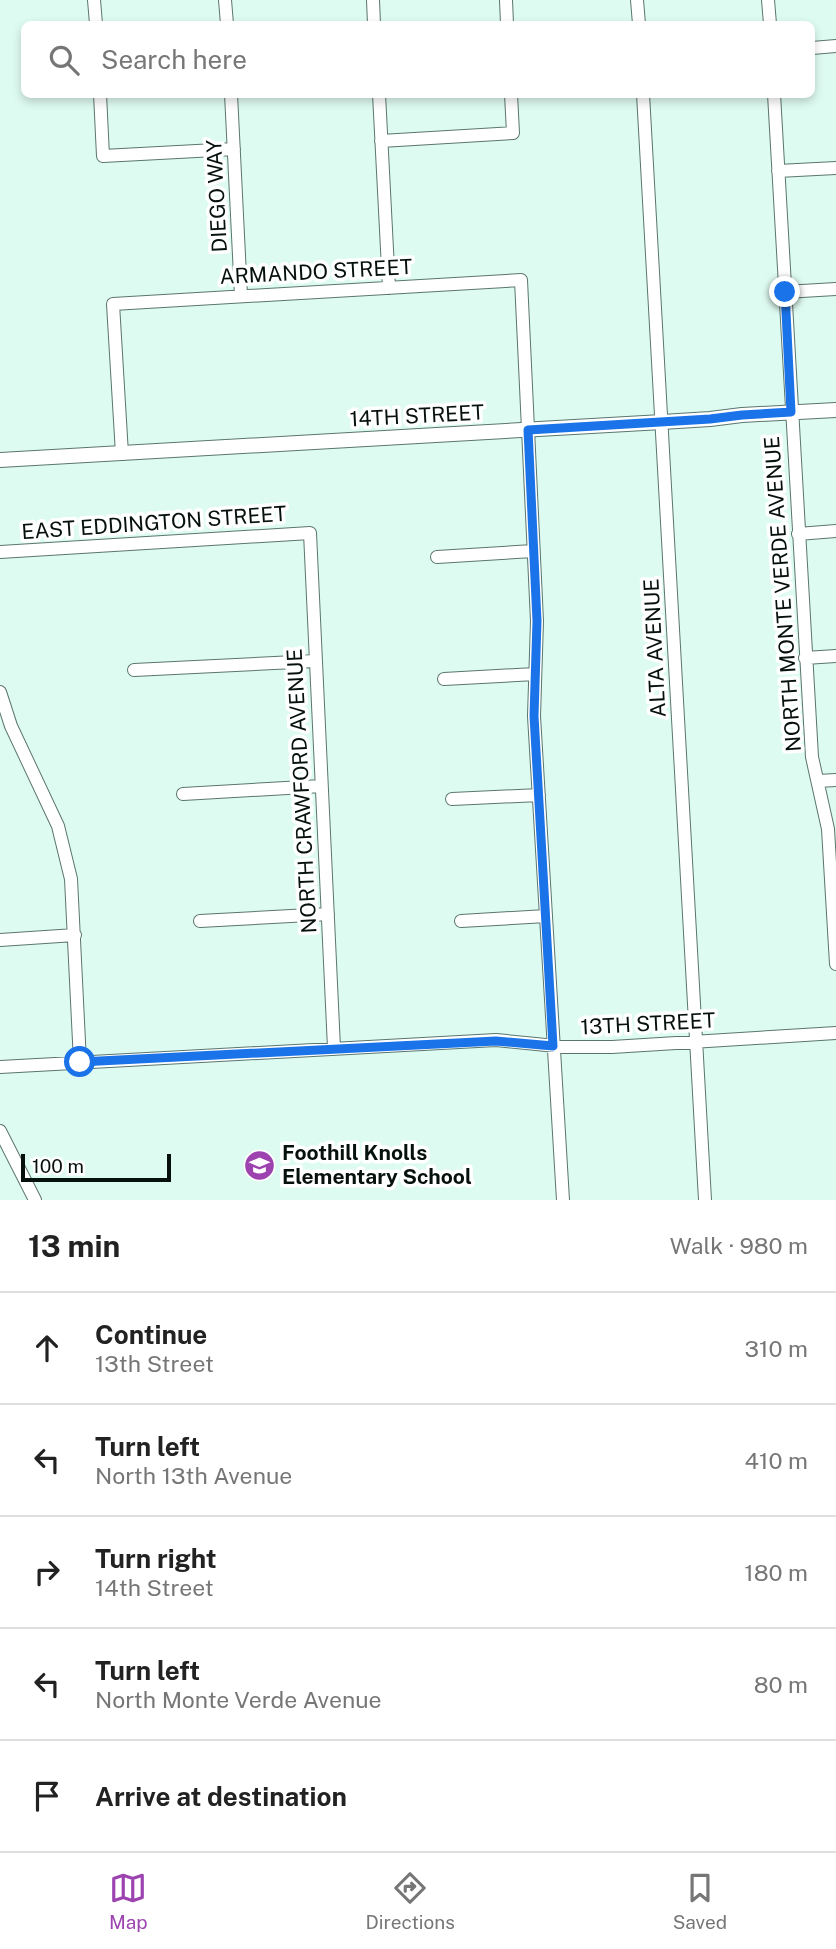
<!DOCTYPE html>
<html lang="en">
<head>
<meta charset="utf-8">
<style>
	body { margin:0; font-family:"Public Sans",sans-serif; background:#f2f2f2; color:#222 }
	.scale { position:absolute; left:21px; bottom:18px; width:150px; box-sizing:border-box; padding-left:7px; border:4px solid #06100d; border-top:0; font-size:19px; line-height:24px; white-space:nowrap; color:#06100d; -webkit-text-stroke:5px #fff; paint-order:stroke }
	.stop { position:absolute; width:21px; height:21px; margin:-16px; border:5px solid #1a73e8; border-radius:50%; background:#fff }
	.stop.end { background:#1a73e8; border-color:#fff; box-shadow:0 2px 7px #0008 }
	.list { margin:0; padding:0; list-style:none }
	h2 { display:flex; justify-content:space-between; align-items:center; height:91px; margin:0; padding:0 28px; font-size:30px }
	h2 small { font-size:23px; font-weight:400; color:#767676 }
	.list li { display:grid; grid-template-columns:46px 1fr auto; gap:21px; align-items:center; box-sizing:border-box; height:112px; padding:0 28px; border-top:2px solid #e0e0e0 }
	.list b { display:block; font-size:26px; white-space:nowrap }
	.list p { margin:0; font-size:23px; white-space:nowrap; color:#767676 }
	.list em { font-size:23px; font-style:normal; color:#767676 }
	.icon { flex:none; width:38px; height:38px; fill:none; stroke:currentColor; stroke-width:2; stroke-linecap:round; stroke-linejoin:round }
	.map { position:relative; flex:none; width:836px; height:1200px; overflow:hidden }
	.search { position:absolute; background:#fff; box-shadow:0 4px 10px #0003; left:21px; right:21px; top:21px; height:77px; display:flex; align-items:center; gap:18px; box-sizing:border-box; padding:0 24px; border-radius:10px; color:#767676; font-size:26px }
	.sheet { height:651px; background:#fff }
	nav { display:flex; justify-content:space-around; align-items:center; box-sizing:border-box; height:98px; border-top:2px solid #e0e0e0; background:#fff; font-size:19px; color:#767676 }
	nav a { display:grid; justify-items:center; gap:4px }
	nav .on { color:#9c43b0 }
	.map>svg:first-child { display:block }
	.lines { fill:none; stroke-linecap:round; stroke-linejoin:round }
	.minor-casing { stroke:#5b756e; stroke-width:14 }
	.tertiary-casing { stroke:#5b756e; stroke-width:16 }
	.minor { stroke:#fff; stroke-width:12 }
	.tertiary { stroke:#fff; stroke-width:14 }
	.route { stroke:#1a73e8; stroke-width:9 }
	.labels { text-anchor:middle; stroke-width:7; stroke-linejoin:round; paint-order:stroke }
	.street-label { font-size:21px; fill:#06100d; stroke:#fff }
	.poi-label { font-size:21px; font-weight:bold; fill:#06100d; stroke:#fff; text-anchor:start }
</style>
</head>
<body>
<div class="map">
<svg width="836" height="1200" viewBox="0 0 836 1200">
	<rect width="100%" height="100%" fill="#defbf2"/>
	<g class="lines">
		<defs>
			<path id="minor" d="M 94,0 L 96,24
				M 225,0 L 227,24
				M 373,0 L 374,24
				M 506,0 L 507,24
				M 637,0 L 639,24
				M 768,0 L 770,24
				M 812,48 L 836,46
				M 100,94 L 103,156 L 234,149
				M 231,94 L 241,296
				M 379,94 L 389,288
				M 643,94 L 705,1200
				M 774,94 L 812,757 L 828,829 L 836,964
				M 381,141 L 513,133 L 511,94
				M 778,171 L 836,168
				M 785,292 L 836,289
				M 122,454 L 113,304 L 521,280 L 537,621 L 534,716 L 563,1200
				M 798,534 L 836,531
				M 0,552 L 310,533 L 334,1048
				M 437,557 L 533,551
				M 805,658 L 836,656
				M 134,670 L 315,661
				M 444,679 L 535,674
				M 0,692 L 11,726 L 58,826 L 71,879 L 80,1062
				M 818,781 L 836,780
				M 183,794 L 321,786
				M 452,799 L 539,795
				M 200,921 L 328,914
				M 461,921 L 546,916
				M 0,940 L 75,935
				M 0,1067 L 496,1040 L 566,1047 L 612,1047 L 836,1033
				M 0,1131 L 35,1200"/>
			<path id="tertiary" d="M 0,460 L 662,422 L 710,419 L 742,415 L 836,410"/>
		</defs>
		<use href="#minor" class="minor-casing"/>
		<use href="#tertiary" class="tertiary-casing"/>
		<use href="#minor" class="minor"/>
		<use href="#tertiary" class="tertiary"/>
	</g>
	<g class="lines">
		<path class="route" d="M 80,1062 L 496,1041 L 553,1046 L 534,716 L 537,621 L 528,430 L 710,419 L 742,415 L 791,412 L 785,292"/>
	</g>
	<defs>
		<symbol id="school-disc" viewBox="-11 -11 22 22"><circle r="9.5" fill="#9c43b0" stroke="#fff"/><path d="M0-5L7-2L0 1L-7-2ZM-4 1L0 2.5L4 1V4Q0 6-4 4Z" fill="#fff"/></symbol>
	</defs>
	<g fill-rule="evenodd">
		<use href="#school-disc" x="242" y="1148" width="35" height="35"/>
	</g>
	<g class="labels">
		<g class="street-label">
			<text transform="translate(217 196) rotate(-93)" y="7">DIEGO WAY</text>
			<text transform="translate(316 272) rotate(-3)" y="7">ARMANDO STREET</text>
			<text transform="translate(417 416) rotate(-3)" y="7">14TH STREET</text>
			<text transform="translate(154 523) rotate(-4)" y="7">EAST EDDINGTON STREET</text>
			<text transform="translate(783 594) rotate(-94)" y="7">NORTH MONTE VERDE AVENUE</text>
			<text transform="translate(655 648) rotate(-93)" y="7">ALTA AVENUE</text>
			<text transform="translate(302 791) rotate(-93)" y="7">NORTH CRAWFORD AVENUE</text>
			<text transform="translate(648 1024) rotate(-3)" y="7">13TH STREET</text>
		</g>
		<g class="poi-label">
			<text x="282" y="1160">Foothill Knolls<tspan x="282" dy="24">Elementary School</tspan></text>
		</g>
	</g>
</svg>
<div class="scale">100 m</div>
<div class="stop" style="left:80px;top:1062px"></div>
<div class="stop end" style="left:785px;top:292px"></div>
<div class="search"><svg class="icon" aria-label="search" viewBox="0 0 24 24"><circle cx="10" cy="10" r="6"/><path d="M15 15l6 6"/></svg>Search here</div>
</div>
<section class="sheet">
<h2>13 min<small>Walk · 980 m</small></h2>
<ul class="list">
<li><svg class="icon" aria-label="ahead" viewBox="0 0 24 24"><path d="M12 20V5M6 11l6-6 6 6"/></svg><div><b>Continue</b><p>13th Street</p></div><em>310 m</em></li>
<li><svg class="icon" aria-label="left" viewBox="0 0 24 24"><path d="M17 20v-9H6M10 6l-5 5 5 5"/></svg><div><b>Turn left</b><p>North 13th Avenue</p></div><em>410 m</em></li>
<li><svg class="icon" aria-label="right" viewBox="0 0 24 24"><path d="M7 20v-9h11M14 6l5 5-5 5"/></svg><div><b>Turn right</b><p>14th Street</p></div><em>180 m</em></li>
<li><svg class="icon" aria-label="left" viewBox="0 0 24 24"><path d="M17 20v-9H6M10 6l-5 5 5 5"/></svg><div><b>Turn left</b><p>North Monte Verde Avenue</p></div><em>80 m</em></li>
<li><svg class="icon" aria-label="arrive" viewBox="0 0 24 24"><path d="M6 21V4h12l-3 4 3 4H6"/></svg><div><b>Arrive at destination</b></div></li>
</ul>
</section>
<nav>
<a class="on"><svg class="icon" aria-label="map" viewBox="0 0 24 24"><path d="M3 6l6-2 6 2 6-2v14l-6 2-6-2-6 2zM9 4v14M15 6v14"/></svg>Map</a>
<a><svg class="icon" aria-label="directions" viewBox="0 0 24 24"><path d="M12 3l9 9-9 9-9-9zM9 14v-3h6M13 9l2 2-2 2"/></svg>Directions</a>
<a><svg class="icon" aria-label="saved" viewBox="0 0 24 24"><path d="M7 4h10v16l-5-4-5 4z"/></svg>Saved</a>
</nav>
</body>
</html>
